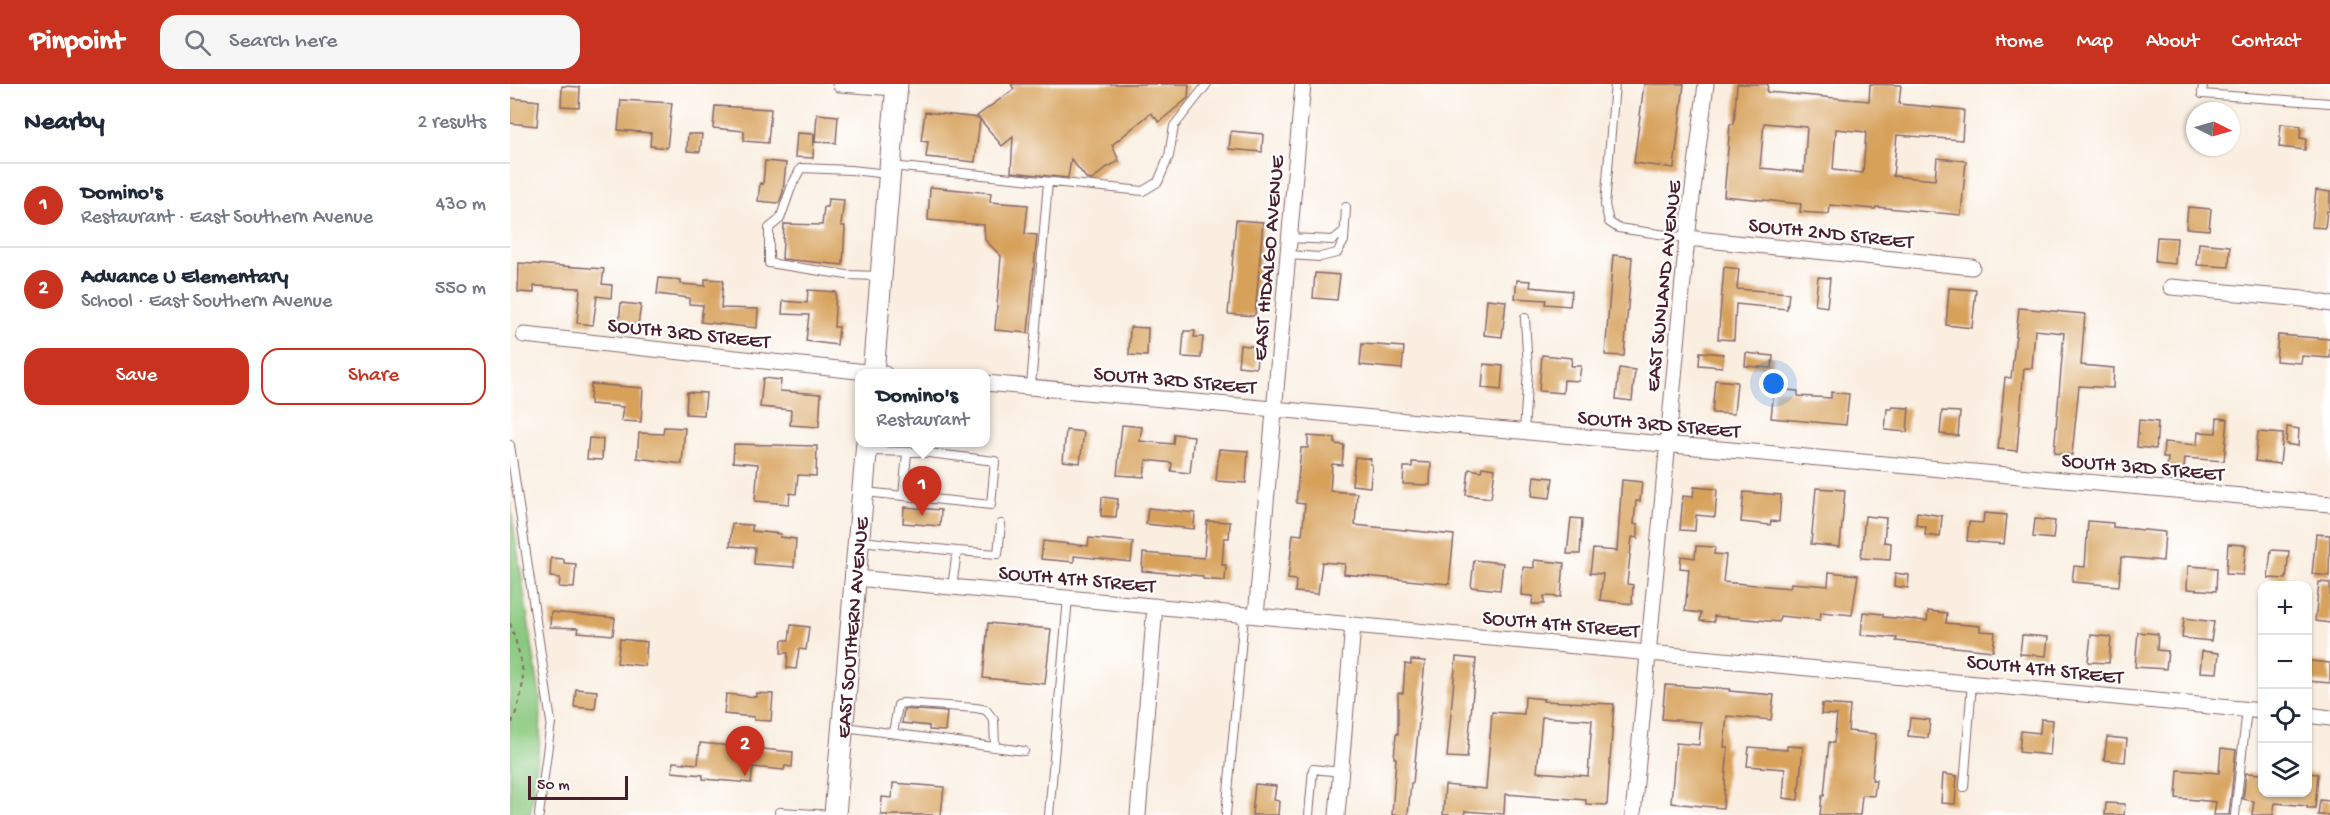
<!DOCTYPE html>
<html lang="en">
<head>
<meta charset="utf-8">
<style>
	body { margin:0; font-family:"Gochi Hand",sans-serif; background:#f6f6f7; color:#1f2937 }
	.controls { position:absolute; right:18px; bottom:18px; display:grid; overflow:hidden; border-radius:12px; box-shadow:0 2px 4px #0004 }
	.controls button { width:54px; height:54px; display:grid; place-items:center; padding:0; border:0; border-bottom:2px solid #e0e1e3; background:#fff; color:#1f2937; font:30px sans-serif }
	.compass { position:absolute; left:1676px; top:18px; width:54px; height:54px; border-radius:50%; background:#fff; box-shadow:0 2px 4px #0004; rotate:95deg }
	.scale { position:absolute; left:18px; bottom:15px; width:100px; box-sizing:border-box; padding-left:6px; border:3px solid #4a1f2b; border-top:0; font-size:16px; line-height:21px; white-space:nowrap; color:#4a1f2b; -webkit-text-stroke:4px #fff; paint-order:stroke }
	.you { position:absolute; left:1264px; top:300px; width:21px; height:21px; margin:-15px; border:4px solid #fff; border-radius:50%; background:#1a73e8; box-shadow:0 0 0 9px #1a73e833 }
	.badge { display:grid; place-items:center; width:39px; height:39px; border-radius:50%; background:#c8321e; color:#fff; font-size:20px; font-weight:700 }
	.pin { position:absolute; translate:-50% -50px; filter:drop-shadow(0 2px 3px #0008) }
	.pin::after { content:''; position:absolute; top:32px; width:21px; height:18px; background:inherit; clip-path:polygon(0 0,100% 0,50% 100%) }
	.popup { position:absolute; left:345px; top:285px; width:135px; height:78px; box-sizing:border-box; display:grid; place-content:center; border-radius:12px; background:#fff; filter:drop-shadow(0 2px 4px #0005); font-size:20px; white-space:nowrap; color:#747a83 }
	.popup b { font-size:22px; color:#1f2937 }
	.popup::after { content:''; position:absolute; left:50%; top:100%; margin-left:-12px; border:12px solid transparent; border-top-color:#fff }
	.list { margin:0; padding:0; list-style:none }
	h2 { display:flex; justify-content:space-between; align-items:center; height:78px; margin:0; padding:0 24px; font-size:26px }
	h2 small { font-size:20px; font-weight:400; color:#747a83 }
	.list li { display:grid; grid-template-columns:39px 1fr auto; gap:18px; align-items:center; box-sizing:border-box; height:84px; padding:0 24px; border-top:2px solid #e0e1e3 }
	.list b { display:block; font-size:22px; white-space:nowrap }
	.list p { margin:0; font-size:20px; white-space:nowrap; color:#747a83 }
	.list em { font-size:20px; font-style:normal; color:#747a83 }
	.actions { display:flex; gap:12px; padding:18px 24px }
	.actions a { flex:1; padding:14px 0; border:2px solid #c8321e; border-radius:18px; text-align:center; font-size:21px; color:#c8321e }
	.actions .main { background:#c8321e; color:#fff }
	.icon { flex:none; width:33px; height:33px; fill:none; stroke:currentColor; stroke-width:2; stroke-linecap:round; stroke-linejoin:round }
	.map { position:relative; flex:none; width:1820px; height:731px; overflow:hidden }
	header { display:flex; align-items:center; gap:36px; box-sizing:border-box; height:84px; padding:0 30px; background:#c8321e; color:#fff }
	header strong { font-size:28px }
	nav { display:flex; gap:33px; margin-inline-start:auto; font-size:21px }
	.search { width:420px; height:54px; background:#f6f6f7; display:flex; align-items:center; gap:15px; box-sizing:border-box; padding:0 21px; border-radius:18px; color:#747a83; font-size:22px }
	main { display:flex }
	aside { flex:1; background:#fff }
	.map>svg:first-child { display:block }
	.green { fill:#8ac97f; stroke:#6a7455; stroke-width:1.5 }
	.building { fill:#d7a15a; fill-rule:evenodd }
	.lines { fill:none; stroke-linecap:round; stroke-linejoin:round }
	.lane-casing { stroke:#87676a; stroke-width:10 }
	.street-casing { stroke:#87676a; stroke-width:17 }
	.secondary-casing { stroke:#87676a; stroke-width:23 }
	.path { stroke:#87676a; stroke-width:2; stroke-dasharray:4.5 4.5; stroke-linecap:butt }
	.lane { stroke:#fff; stroke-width:8 }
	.street { stroke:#fff; stroke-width:15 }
	.secondary { stroke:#fff; stroke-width:21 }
	.labels { text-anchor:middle; stroke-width:4.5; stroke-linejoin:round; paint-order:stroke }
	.street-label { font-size:21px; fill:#4a1f2b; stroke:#fff }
</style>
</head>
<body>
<header>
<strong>Pinpoint</strong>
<div class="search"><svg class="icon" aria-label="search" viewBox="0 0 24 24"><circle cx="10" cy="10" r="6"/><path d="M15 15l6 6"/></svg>Search here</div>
<nav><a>Home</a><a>Map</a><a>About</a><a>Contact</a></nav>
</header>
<main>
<aside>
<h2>Nearby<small>2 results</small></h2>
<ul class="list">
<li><span class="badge">1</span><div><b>Domino's</b><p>Restaurant · East Southern Avenue</p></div><em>430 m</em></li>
<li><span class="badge">2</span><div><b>Advance U Elementary</b><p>School · East Southern Avenue</p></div><em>550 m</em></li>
</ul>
<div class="actions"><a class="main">Save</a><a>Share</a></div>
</aside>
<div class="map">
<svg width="1820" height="731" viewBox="0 0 1820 731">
	<rect width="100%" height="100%" fill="#fff"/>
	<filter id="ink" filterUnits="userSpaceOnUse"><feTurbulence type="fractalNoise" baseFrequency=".0167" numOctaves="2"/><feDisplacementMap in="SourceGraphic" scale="12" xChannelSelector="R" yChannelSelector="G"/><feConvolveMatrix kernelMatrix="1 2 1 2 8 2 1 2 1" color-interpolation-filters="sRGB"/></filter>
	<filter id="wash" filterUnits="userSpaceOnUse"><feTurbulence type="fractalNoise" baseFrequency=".008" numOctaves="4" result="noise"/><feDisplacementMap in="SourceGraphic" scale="24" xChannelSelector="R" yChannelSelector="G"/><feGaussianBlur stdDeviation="1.35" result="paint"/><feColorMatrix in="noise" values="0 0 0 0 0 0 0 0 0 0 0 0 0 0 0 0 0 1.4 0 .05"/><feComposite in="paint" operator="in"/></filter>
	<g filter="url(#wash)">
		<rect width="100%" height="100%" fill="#f9eee0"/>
		<path class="green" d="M 0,418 L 31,619 L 30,655 L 20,731 L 0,731 Z"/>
		<g id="blocks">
			<path class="building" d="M 501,0 L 679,0 L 678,14 L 649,38 L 641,29 L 602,61 L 609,77 L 596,84 L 582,96 L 577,95 L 561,75 L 558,94 L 501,88 L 503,53 L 492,62 L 470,35 L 465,78 L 416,73 L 418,58 L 411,57 L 415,28 L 469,34 L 467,32 L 504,5 Z
				M 1134,0 L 1174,0 L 1164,84 L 1124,79 Z
				M 1227,0 L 1258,0 L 1257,8 L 1359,17 L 1360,0 L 1391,1 L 1389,20 L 1454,26 L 1452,56 L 1387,51 L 1383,92 L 1425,96 L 1427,74 L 1456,77 L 1451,131 L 1366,123 L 1365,125 L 1320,121 L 1319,130 L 1290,128 L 1291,120 L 1214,112 L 1220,40 L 1224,40 ZM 1254,39 L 1297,43 L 1294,88 L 1250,84 ZM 1326,45 L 1356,48 L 1353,89 L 1323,86 Z
				M 52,2 L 70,3 L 69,23 L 51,22 Z
				M 0,14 L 29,17 L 27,42 L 0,39 Z
				M 111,16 L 162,19 L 157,64 L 140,62 L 141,49 L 108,46 Z
				M 205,22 L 261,25 L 258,59 L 234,57 L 234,47 L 203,44 Z
				M 307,30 L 328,32 L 326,59 L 305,58 Z
				M 1771,40 L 1791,42 L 1790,54 L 1796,55 L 1795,66 L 1769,63 Z
				M 721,47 L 753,50 L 752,68 L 719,65 Z
				M 287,49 L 304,50 L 303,74 L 285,73 Z
				M 178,50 L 192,50 L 190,68 L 177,67 Z
				M 255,77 L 276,79 L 273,108 L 269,119 L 248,117 L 250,99 L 253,100 Z
				M 420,103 L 481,109 L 480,118 L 518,121 L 515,150 L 527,151 L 518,249 L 485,246 L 491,172 L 475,156 L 474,141 L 418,136 Z
				M 1806,106 L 1820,108 L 1820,127 L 1817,127 L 1815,144 L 1802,143 Z
				M 318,115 L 334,116 L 331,142 L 335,142 L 333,181 L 272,175 L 274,140 L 312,141 L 314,123 L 317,123 Z
				M 1678,123 L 1701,125 L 1699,146 L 1676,144 Z
				M 726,136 L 753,138 L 745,232 L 718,230 Z
				M 1647,153 L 1667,154 L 1665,180 L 1645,178 Z
				M 1689,159 L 1720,162 L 1719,183 L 1687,181 Z
				M 1103,171 L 1122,173 L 1114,272 L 1095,271 Z
				M 9,179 L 94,185 L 92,200 L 102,201 L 101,214 L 87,212 L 83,241 L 67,239 L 70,204 L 24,202 L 24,209 L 8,208 Z
				M 1214,183 L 1229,185 L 1227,205 L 1279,209 L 1277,225 L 1226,220 L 1224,256 L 1208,255 Z
				M 805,189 L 830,191 L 827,216 L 803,214 Z
				M 1308,193 L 1320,194 L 1317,223 L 1305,221 Z
				M 149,194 L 171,196 L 171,200 L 195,202 L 195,195 L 213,196 L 211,224 L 248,225 L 247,244 L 191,238 L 193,221 L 179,220 L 179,214 L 147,210 Z
				M 1007,196 L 1021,197 L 1020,203 L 1062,207 L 1060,222 L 1035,220 L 1036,216 L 1005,214 Z
				M 1439,204 L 1466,206 L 1462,244 L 1436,241 Z
				M 298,206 L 326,208 L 324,243 L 329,243 L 327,261 L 296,257 L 299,231 L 272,230 L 273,217 L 297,219 Z
				M 977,215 L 996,217 L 992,253 L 974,251 Z
				M 111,219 L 131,221 L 128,241 L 109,238 Z
				M 1509,224 L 1575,230 L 1571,281 L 1604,284 L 1603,304 L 1569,302 L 1562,371 L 1544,369 L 1554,249 L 1525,246 L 1522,284 L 1514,284 L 1507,367 L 1488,365 L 1495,293 L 1501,294 Z
				M 620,243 L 638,244 L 637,272 L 619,271 Z
				M 674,247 L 685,247 L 684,253 L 693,253 L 691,274 L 672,273 Z
				M 1768,251 L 1820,255 L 1820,274 L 1792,272 L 1791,279 L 1766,277 Z
				M 852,260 L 894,263 L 892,285 L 850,281 Z
				M 730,261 L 748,263 L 746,284 L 728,282 Z
				M 1190,268 L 1213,270 L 1212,283 L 1189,281 Z
				M 1236,269 L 1263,272 L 1262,284 L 1235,282 Z
				M 1032,271 L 1062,274 L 1061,282 L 1071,282 L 1069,297 L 1054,296 L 1053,309 L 1029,307 Z
				M 974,280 L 993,282 L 991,306 L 972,304 Z
				M 1109,284 L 1125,286 L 1122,317 L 1106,315 Z
				M 253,294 L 271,296 L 270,307 L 311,310 L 309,343 L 280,341 L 281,326 L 250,323 Z
				M 1205,296 L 1227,298 L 1224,330 L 1202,329 Z
				M 81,300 L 133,304 L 131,338 L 111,337 L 113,323 L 80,320 Z
				M 1264,305 L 1288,307 L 1288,312 L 1321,314 L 1321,308 L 1339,310 L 1336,341 L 1261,334 Z
				M 177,308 L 196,309 L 194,331 L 176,330 Z
				M 1382,323 L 1399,324 L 1397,348 L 1375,346 L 1377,325 L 1382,325 Z
				M 1432,327 L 1450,328 L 1448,352 L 1430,350 Z
				M 1707,334 L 1718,335 L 1714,377 L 1675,374 L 1674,385 L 1657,384 L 1658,374 L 1653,374 L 1654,358 L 1687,361 L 1688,348 L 1706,349 Z
				M 1629,336 L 1648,338 L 1646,365 L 1627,363 Z
				M 612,341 L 632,343 L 630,357 L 663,360 L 664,350 L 684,352 L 680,389 L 661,387 L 662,379 L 636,376 L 634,393 L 607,391 Z
				M 154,343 L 175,344 L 172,380 L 127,374 L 129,349 L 153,350 Z
				M 1777,343 L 1789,345 L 1788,362 L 1776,360 Z
				M 556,346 L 574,348 L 570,379 L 553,377 Z
				M 1748,348 L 1773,350 L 1770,380 L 1745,377 Z
				M 798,352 L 825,354 L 825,360 L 834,361 L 832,381 L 822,380 L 820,407 L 847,409 L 845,441 L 944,451 L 939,500 L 834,490 L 835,480 L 812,478 L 808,510 L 785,508 L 786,496 L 778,495 L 783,450 L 792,451 L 795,420 L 786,419 L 791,364 L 798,364 Z
				M 79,354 L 93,355 L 92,376 L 77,375 Z
				M 224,360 L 307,362 L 306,392 L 288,391 L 286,410 L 280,409 L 279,420 L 245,417 L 248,380 L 223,378 Z
				M 709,365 L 738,367 L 736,399 L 706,397 Z
				M 845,373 L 861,375 L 860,380 L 862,381 L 860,403 L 842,401 Z
				M 902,378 L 921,379 L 920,401 L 893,400 L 894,383 L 902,383 Z
				M 972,383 L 985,385 L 981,414 L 956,411 L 959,385 L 971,387 Z
				M 1024,392 L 1043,394 L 1040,414 L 1022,412 Z
				M 1112,396 L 1132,398 L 1130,417 L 1126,417 L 1124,440 L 1128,440 L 1128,454 L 1122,453 L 1117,500 L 1123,501 L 1122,520 L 1090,516 L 1093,490 L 1080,489 L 1083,465 L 1107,467 Z
				M 1184,403 L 1207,405 L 1205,433 L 1186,431 L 1185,447 L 1170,446 L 1173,412 L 1183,413 Z
				M 1306,404 L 1335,406 L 1330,463 L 1301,460 Z
				M 1234,408 L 1271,411 L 1269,438 L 1261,437 L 1260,441 L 1231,438 Z
				M 592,413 L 608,415 L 606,433 L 591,432 Z
				M 394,423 L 431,426 L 430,442 L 393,439 Z
				M 638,424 L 685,429 L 684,445 L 636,440 Z
				M 1407,428 L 1432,432 L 1430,453 L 1415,451 L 1416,443 L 1406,441 Z
				M 1474,429 L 1497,431 L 1494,460 L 1457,457 L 1459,438 L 1473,439 Z
				M 1355,432 L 1376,434 L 1374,458 L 1381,459 L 1380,476 L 1351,474 Z
				M 1061,434 L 1072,435 L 1070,470 L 1057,470 Z
				M 1525,435 L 1545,437 L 1543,455 L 1523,453 Z
				M 697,437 L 720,438 L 719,454 L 714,454 L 712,481 L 716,481 L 715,497 L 693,495 L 693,492 L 632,487 L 633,469 L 694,474 Z
				M 1578,437 L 1603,439 L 1603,443 L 1655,448 L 1653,477 L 1611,473 L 1609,502 L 1562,498 L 1564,482 L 1575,483 Z
				M 222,440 L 242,441 L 242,447 L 271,450 L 270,453 L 286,455 L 284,483 L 244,480 L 245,464 L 220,462 Z
				M 1806,450 L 1820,451 L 1819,492 L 1802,490 Z
				M 579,454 L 623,458 L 621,478 L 564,472 L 564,478 L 531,475 L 533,457 L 578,462 Z
				M 1718,460 L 1736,461 L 1733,491 L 1716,490 Z
				M 1186,462 L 1205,463 L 1204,470 L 1216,471 L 1213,498 L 1280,504 L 1281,499 L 1318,502 L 1319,488 L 1348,491 L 1342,531 L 1311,528 L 1310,536 L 1270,532 L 1269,538 L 1204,532 L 1204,538 L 1190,537 L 1191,529 L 1175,527 L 1179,485 L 1170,484 L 1171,472 L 1185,474 Z
				M 1761,466 L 1779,467 L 1776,495 L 1758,494 Z
				M 41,474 L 54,475 L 54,479 L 66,480 L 64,504 L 49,503 L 50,494 L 40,493 Z
				M 964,476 L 993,479 L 990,506 L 961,503 Z
				M 1024,476 L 1054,479 L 1051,513 L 1034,512 L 1034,520 L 1022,520 L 1023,512 L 1011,511 L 1013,483 L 1024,484 Z
				M 1678,482 L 1707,484 L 1706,507 L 1677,505 Z
				M 1385,489 L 1399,491 L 1398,504 L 1384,502 Z
				M 1809,498 L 1820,499 L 1820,539 L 1805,537 Z
				M 1418,527 L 1437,529 L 1436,539 L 1470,542 L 1470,547 L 1485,548 L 1483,567 L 1386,557 L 1387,554 L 1351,551 L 1353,528 L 1373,530 L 1373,533 L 1417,537 Z
				M 41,528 L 105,534 L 103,551 L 68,548 L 69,544 L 40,543 Z
				M 1674,534 L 1704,538 L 1701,557 L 1672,554 Z
				M 478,539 L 541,545 L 535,600 L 473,594 Z
				M 281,541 L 299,543 L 296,566 L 289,565 L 286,585 L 277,584 L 278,569 L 271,569 L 272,556 L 279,556 Z
				M 1628,548 L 1648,550 L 1647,566 L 1658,567 L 1656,585 L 1625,583 Z
				M 1512,551 L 1538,553 L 1536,572 L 1510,570 Z
				M 1581,551 L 1601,553 L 1599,579 L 1578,578 Z
				M 110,555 L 137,558 L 135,582 L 107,579 Z
				M 1692,567 L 1709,569 L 1707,589 L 1690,588 Z
				M 946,573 L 966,575 L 957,674 L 937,673 Z
				M 901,576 L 915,577 L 903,699 L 901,699 L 898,731 L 882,731 L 886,674 L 884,674 L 886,650 L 888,650 L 888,609 L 893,609 L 895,580 L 901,581 Z
				M 1800,577 L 1820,579 L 1820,599 L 1798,597 Z
				M 1155,601 L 1220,605 L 1219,607 L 1264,611 L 1261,636 L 1217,632 L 1214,663 L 1218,663 L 1213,724 L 1161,719 L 1166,659 L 1189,661 L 1191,638 L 1152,635 Z
				M 66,605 L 87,607 L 85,625 L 64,623 Z
				M 246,609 L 263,610 L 261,637 L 244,636 L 244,633 L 214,630 L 216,610 L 246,613 Z
				M 1015,613 L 1034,615 L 1033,617 L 1104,620 L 1097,721 L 1076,720 L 1076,716 L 995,710 L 994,730 L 955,727 L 955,731 L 933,731 L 935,701 L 976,705 L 982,628 L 1014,630 ZM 1032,633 L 1082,636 L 1078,692 L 1027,688 Z
				M 1312,620 L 1340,622 L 1338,647 L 1366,650 L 1362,696 L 1366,696 L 1364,712 L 1352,711 L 1350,731 L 1310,731 L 1312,712 L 1314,712 L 1319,658 L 1324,659 L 1327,631 L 1311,630 Z
				M 394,625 L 437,628 L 435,647 L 419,646 L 419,642 L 392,639 Z
				M 1400,634 L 1420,636 L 1418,654 L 1398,652 Z
				M 1531,635 L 1543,636 L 1540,671 L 1509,668 L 1511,647 L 1530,649 Z
				M 1597,653 L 1617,655 L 1615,678 L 1594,676 Z
				M 190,659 L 283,668 L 282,683 L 275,682 L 274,686 L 243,683 L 241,699 L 193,695 L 193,691 L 162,688 L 163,678 L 188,680 Z
				M 1277,662 L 1293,663 L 1288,716 L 1273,714 L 1275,685 L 1237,682 L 1239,663 L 1277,666 Z
				M 1711,664 L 1726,666 L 1719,731 L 1704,731 L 1706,718 L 1666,714 L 1668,686 L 1709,689 Z
				M 1736,689 L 1752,690 L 1752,708 L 1797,708 L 1797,689 L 1808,690 L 1805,724 L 1797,724 L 1797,722 L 1765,719 L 1763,731 L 1742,731 L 1744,717 L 1733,715 Z
				M 1433,690 L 1447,692 L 1445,720 L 1431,719 Z
				M 383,699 L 434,703 L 431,731 L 371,731 L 372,713 L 382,714 Z
				M 745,700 L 766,702 L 764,716 L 769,717 L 768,731 L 742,731 Z
				M 1810,716 L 1820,717 L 1820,731 L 1808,731 Z
				M 1596,719 L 1615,720 L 1614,731 L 1595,731 Z"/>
		</g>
	</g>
	<g filter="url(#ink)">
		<use href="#blocks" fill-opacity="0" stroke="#87676a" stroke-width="1.5"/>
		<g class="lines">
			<defs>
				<path id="lane" d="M 1105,0 L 1095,121 L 1099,138 L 1108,144 L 1177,154
					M 1693,0 L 1692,10 L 1820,19
					M 381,82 L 633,107 L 648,98 L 659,72 L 664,42 L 697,0
					M 780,154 L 823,156 L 834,147
					M 778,171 L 810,173 L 827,169 L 834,157 L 836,123
					M 369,192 L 337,191 L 259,179 L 259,144 L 270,135 L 282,101 L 291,84 L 341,86 L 378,90
					M 521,302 L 538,98
					M 1014,348 L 1018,286 L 1015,234
					M 0,361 L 41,638 L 29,731
					M 355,408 L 481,421 L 485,377 L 410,368 L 359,367
					M 393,412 L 397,369
					M 351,457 L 447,467 L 442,503
					M 447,467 L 488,470 L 491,440
					M 335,643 L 514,667
					M 383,649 L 388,621 L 393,619 L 466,624 L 476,626 L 484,636 L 485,663
					M 1454,703 L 1462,598
					M 269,728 L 324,731
					M 539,731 L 558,514
					M 716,731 L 734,531
					M 799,731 L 803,685 L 831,688
					M 1725,731 L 1737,625"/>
				<path id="street" d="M 330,0 L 386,4
					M 1177,154 L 1462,183
					M 1661,203 L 1793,215 L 1820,220
					M 14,251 L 375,290
					M 475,299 L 1820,420
					M 346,494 L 1752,627
					M 746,532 L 793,0
					M 1798,631 L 1820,634
					M 628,731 L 645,522
					M 827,731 L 843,541
					M 1123,731 L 1177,154 L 1196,0"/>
				<g id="secondary">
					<path d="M 363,290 L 387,0"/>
					<path id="s1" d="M 325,731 L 357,358"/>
				</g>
			</defs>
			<use href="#lane" class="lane-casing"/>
			<use href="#street" class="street-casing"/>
			<use href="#secondary" class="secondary-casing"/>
			<path class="path" d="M 0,539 C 15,587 19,596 0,644"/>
			<use href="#lane" class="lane"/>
			<use href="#street" class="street"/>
			<use href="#secondary" class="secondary"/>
		</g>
	</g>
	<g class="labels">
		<g class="street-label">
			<text transform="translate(1321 148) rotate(6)" y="7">SOUTH 2ND STREET</text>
			<text transform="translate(757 174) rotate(-85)" y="7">EAST HIDALGO AVENUE</text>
			<text transform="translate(1152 202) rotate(-84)" y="7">EAST SUNLAND AVENUE</text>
			<text transform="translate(179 248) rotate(6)" y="7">SOUTH 3RD STREET</text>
			<text transform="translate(665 295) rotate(5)" y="7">SOUTH 3RD STREET</text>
			<text transform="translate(1149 339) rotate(5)" y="7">SOUTH 3RD STREET</text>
			<text transform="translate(1633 382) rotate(5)" y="7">SOUTH 3RD STREET</text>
			<text transform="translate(567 494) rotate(5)" y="7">SOUTH 4TH STREET</text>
			<text transform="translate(1051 539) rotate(5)" y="7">SOUTH 4TH STREET</text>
			<text dy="7" stroke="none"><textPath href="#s1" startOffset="188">EAST SOUTHERN AVENUE</textPath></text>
			<text transform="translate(1535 584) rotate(6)" y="7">SOUTH 4TH STREET</text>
		</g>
	</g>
</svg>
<div class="controls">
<button>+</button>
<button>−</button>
<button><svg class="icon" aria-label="locate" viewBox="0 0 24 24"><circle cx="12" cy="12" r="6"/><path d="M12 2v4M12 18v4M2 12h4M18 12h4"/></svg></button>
<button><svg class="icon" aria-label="layers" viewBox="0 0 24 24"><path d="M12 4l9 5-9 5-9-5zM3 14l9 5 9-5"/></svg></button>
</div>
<svg class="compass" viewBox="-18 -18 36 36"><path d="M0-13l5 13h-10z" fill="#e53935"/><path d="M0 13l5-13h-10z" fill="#747a83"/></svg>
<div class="scale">50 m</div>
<div class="you"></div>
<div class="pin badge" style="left:412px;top:432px">1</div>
<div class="popup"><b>Domino's</b>Restaurant</div>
<div class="pin badge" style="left:235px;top:692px">2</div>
</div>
</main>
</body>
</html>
